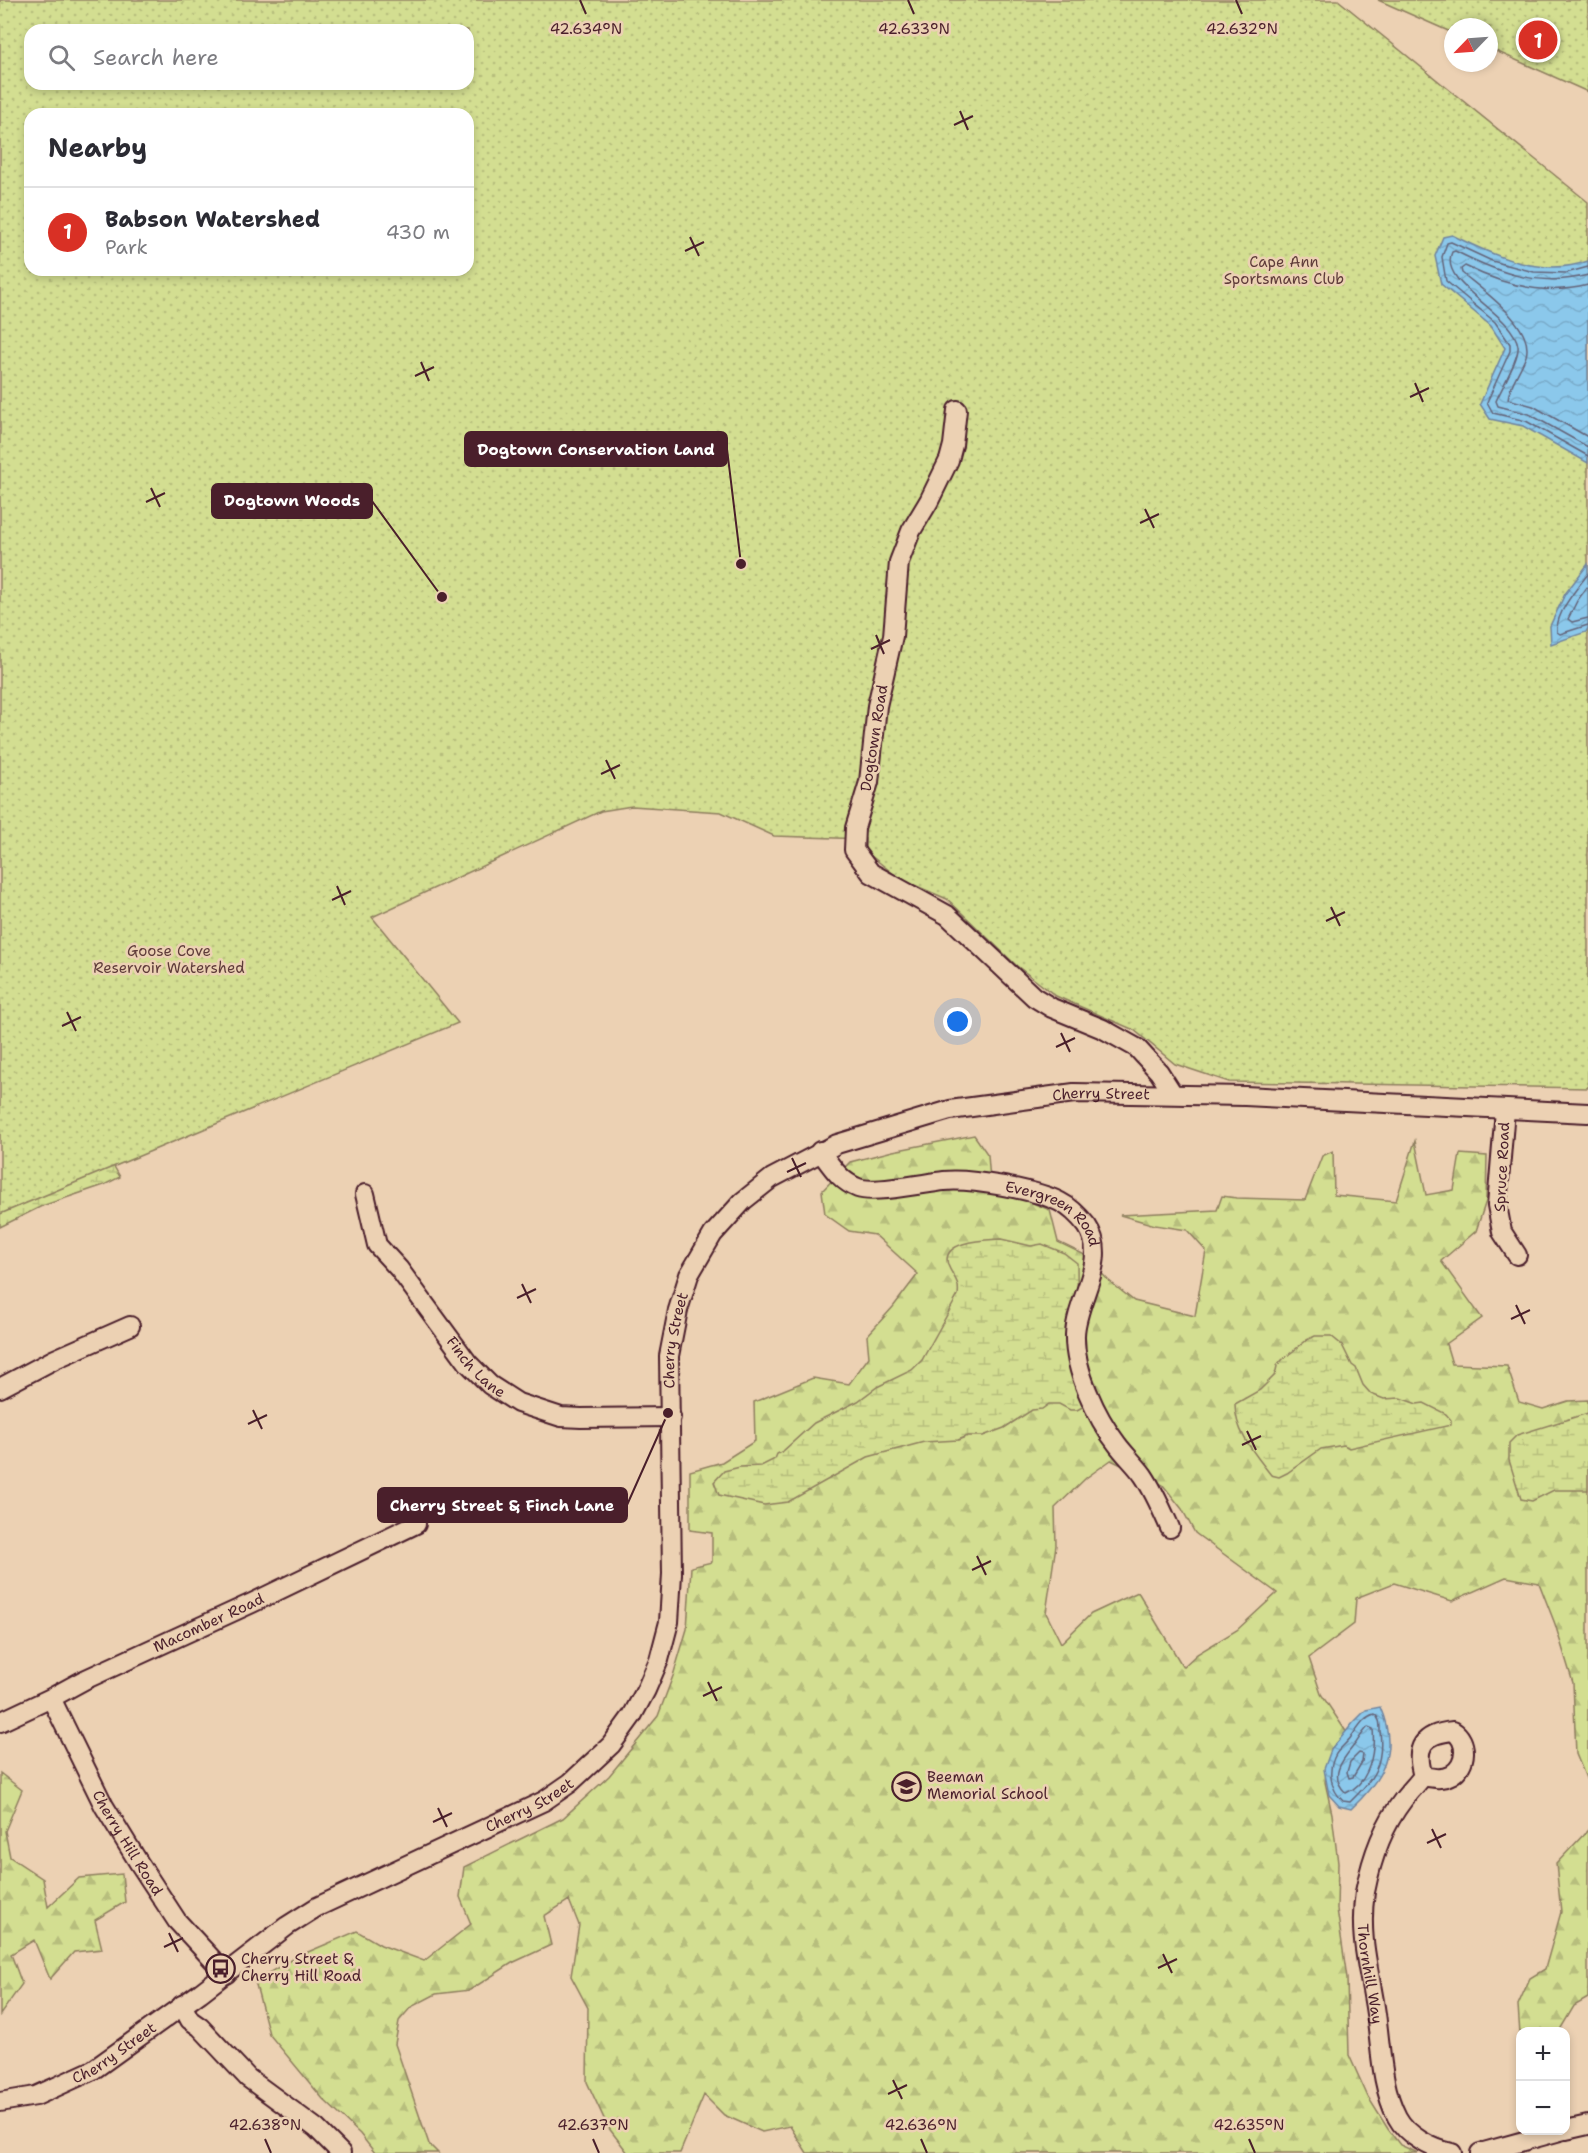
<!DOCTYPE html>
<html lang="en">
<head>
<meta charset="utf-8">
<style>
	body { margin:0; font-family:"Shantell Sans",sans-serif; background:#f7f7f7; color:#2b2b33 }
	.controls { position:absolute; right:18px; bottom:18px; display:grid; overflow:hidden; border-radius:12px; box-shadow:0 3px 9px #0003 }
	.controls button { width:54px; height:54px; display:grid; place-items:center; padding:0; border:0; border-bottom:2px solid #e1e1e2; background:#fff; color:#2b2b33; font:30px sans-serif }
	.compass { position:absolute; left:1444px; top:18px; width:54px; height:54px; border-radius:50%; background:#fff; box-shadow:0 3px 9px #0003; rotate:245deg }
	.you { position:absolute; left:958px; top:1022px; width:21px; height:21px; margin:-15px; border:4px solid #fff; border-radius:50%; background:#1a73e8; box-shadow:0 0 0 9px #1a73e833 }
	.badge { display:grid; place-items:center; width:39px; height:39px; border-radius:50%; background:#d93025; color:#fff; font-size:20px; font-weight:700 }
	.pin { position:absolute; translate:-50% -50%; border:3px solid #fff; box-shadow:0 2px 6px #0006 }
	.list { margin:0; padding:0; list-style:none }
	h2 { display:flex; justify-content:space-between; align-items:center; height:78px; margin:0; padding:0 24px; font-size:26px }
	h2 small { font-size:20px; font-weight:400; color:#7c7c81 }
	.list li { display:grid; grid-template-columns:39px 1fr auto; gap:18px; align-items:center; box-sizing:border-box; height:90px; padding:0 24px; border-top:2px solid #e1e1e2 }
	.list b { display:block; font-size:22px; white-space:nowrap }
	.list p { margin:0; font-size:20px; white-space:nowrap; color:#7c7c81 }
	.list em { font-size:20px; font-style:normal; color:#7c7c81 }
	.icon { flex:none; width:33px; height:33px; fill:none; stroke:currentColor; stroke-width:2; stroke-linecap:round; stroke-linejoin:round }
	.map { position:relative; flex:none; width:1588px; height:2153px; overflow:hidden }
	.search { position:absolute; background:#fff; box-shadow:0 3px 9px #0003; left:24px; top:24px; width:450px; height:66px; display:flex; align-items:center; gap:15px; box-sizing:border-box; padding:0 21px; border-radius:18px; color:#7c7c81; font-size:22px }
	.panel { position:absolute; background:#fff; box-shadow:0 3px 9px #0003; left:24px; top:108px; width:450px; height:168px; border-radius:18px }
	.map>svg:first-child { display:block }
	.forest { fill:url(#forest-firs); stroke:#8e7e5e; stroke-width:1.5; fill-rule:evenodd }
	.wetland { fill:url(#wetland-marsh); stroke:#8e7e5e; stroke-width:1.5 }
	.park { fill:url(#park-dots); stroke:#8e7e5e; stroke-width:1.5; fill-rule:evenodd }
	.water { fill:url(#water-waves); stroke:#71849e; stroke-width:1.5 }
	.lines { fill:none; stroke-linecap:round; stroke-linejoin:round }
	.shore { stroke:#646378; stroke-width:1.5 }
	.street-casing { stroke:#4a1f2b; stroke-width:22 }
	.street { stroke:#ecd1b3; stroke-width:18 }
	.ticks { fill:none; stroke:#4a1f2b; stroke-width:2 }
	.labels { text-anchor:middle; stroke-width:5; stroke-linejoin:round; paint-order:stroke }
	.park-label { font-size:15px; fill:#5f3c3a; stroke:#ecd1b3 }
	.street-label { font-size:15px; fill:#4a1f2b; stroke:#ecd1b3 }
	.poi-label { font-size:15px; fill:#4a1f2b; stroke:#ecd1b3; text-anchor:start }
	.ticks-label { font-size:15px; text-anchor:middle; fill:#4a1f2b; stroke:#ecd1b3; stroke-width:5; stroke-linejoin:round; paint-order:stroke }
	.leader { fill:none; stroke:#4a1f2b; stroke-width:2 }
	.callout-dot { fill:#4a1f2b; stroke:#ecd1b3; stroke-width:2 }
	.callout { fill:#4a1f2b; stroke:#4a1f2b; stroke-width:2 }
	.callout-label { font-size:16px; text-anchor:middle; font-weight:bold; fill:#fff }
</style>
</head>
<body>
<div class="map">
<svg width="1588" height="2153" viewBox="0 0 1588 2153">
	<defs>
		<pattern id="forest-firs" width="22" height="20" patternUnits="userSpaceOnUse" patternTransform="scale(1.5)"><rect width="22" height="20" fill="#d3de91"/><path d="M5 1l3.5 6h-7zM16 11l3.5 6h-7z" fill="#b7be7d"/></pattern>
		<pattern id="wetland-marsh" width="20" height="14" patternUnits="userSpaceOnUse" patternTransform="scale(1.5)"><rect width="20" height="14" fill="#d3de91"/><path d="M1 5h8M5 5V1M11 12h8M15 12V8" fill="none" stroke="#b7be7d"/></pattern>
		<pattern id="park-dots" width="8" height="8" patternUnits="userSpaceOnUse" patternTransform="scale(1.5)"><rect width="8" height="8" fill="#d3de91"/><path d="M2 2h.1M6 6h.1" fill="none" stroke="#b7be7d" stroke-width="1.8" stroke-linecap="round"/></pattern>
		<pattern id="water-waves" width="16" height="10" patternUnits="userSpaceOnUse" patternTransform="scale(1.5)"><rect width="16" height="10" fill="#8bc8eb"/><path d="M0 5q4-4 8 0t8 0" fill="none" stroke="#79abca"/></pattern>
	</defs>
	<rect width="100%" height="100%" fill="#ecd1b3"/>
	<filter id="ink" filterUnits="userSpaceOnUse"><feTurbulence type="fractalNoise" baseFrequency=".0167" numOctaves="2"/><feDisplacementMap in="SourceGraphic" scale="12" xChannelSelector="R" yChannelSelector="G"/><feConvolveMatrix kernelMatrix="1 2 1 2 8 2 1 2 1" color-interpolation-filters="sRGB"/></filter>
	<g filter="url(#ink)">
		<path class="forest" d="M 974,1135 L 988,1155 L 991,1193 L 1008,1193 L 1050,1210 L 1058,1242 L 1083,1254 L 1108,1280 L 1134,1301 L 1195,1316 L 1206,1251 L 1187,1230 L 1155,1225 L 1120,1215 L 1217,1210 L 1222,1196 L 1237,1198 L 1305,1200 L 1322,1156 L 1333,1151 L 1334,1195 L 1396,1201 L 1415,1141 L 1426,1195 L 1454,1190 L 1460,1154 L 1487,1156 L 1486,1201 L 1476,1231 L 1441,1261 L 1482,1318 L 1446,1344 L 1452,1364 L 1507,1366 L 1519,1402 L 1543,1409 L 1568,1401 L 1588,1400 L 1588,1783 L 1576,1754 L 1573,1683 L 1555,1624 L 1539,1583 L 1506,1577 L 1452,1601 L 1394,1583 L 1356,1598 L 1354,1624 L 1309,1658 L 1321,1694 L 1347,1733 L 1331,1750 L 1325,1782 L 1332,1814 L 1338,1863 L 1337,1909 L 1347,1978 L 1349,2055 L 1368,2097 L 1388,2129 L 1400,2145 L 1418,2153 L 807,2153 L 790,2126 L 762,2132 L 724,2115 L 704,2095 L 680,2153 L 628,2153 L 608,2127 L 587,2082 L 588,2008 L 571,1976 L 579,1925 L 569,1900 L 544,1916 L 551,1945 L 512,1963 L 470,1990 L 436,1994 L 411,2007 L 399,2021 L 395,2044 L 429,2144 L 438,2153 L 375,2153 L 360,2134 L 323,2099 L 269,2034 L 255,1981 L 294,1958 L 357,1931 L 381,1945 L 424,1961 L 471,1924 L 460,1897 L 464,1867 L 563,1818 L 609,1776 L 658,1716 L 673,1676 L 687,1629 L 691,1567 L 712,1562 L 712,1533 L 690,1530 L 690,1471 L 722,1462 L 755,1441 L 754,1402 L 813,1378 L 849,1384 L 869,1357 L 867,1336 L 893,1307 L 918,1274 L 875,1235 L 849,1231 L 825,1214 L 822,1191 L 850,1162 L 893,1151 ZM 1111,1460 L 1163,1485 L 1182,1509 L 1195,1533 L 1277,1593 L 1237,1630 L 1197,1654 L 1183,1667 L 1138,1592 L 1091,1614 L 1061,1643 L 1046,1613 L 1056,1545 L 1055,1508 L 1086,1478 Z
			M 0,1773 L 22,1790 L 5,1831 L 10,1857 L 43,1879 L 48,1907 L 79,1878 L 122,1874 L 125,1902 L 95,1920 L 102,1949 L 74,1952 L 50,1979 L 34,1940 L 11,1954 L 22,1984 L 0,2015 Z
			M 1588,1830 L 1588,1998 L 1574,2006 L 1561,2028 L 1561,2031 L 1520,2032 L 1520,2035 L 1518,2005 L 1530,1978 L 1545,1969 L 1561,1912 L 1556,1864 Z"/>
		<path class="wetland" d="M 112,1163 L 120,1177 L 104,1185 L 42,1206 L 0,1227 L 0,1192 Z
			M 1001,1239 L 1031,1246 L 1042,1244 L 1064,1253 L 1077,1263 L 1078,1334 L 1088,1404 L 1077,1410 L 1070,1410 L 1059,1404 L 1049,1404 L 1042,1409 L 1032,1410 L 1004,1428 L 983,1436 L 968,1436 L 958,1440 L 924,1442 L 868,1457 L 788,1502 L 764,1505 L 719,1495 L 714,1482 L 724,1471 L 740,1467 L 761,1466 L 775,1459 L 777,1454 L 783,1451 L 814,1423 L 858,1401 L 877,1387 L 912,1370 L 922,1360 L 958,1295 C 960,1280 953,1278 948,1265 C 940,1240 987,1240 1001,1239 Z
			M 1315,1336 L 1331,1336 L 1342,1345 L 1352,1365 L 1356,1368 L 1363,1385 L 1371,1394 L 1384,1399 L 1400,1398 L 1417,1404 L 1424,1403 L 1446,1414 L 1451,1420 L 1451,1425 L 1349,1448 L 1344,1445 L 1321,1449 L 1287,1473 L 1279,1477 L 1271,1475 C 1255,1454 1235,1432 1235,1404 L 1260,1390 L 1275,1375 L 1277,1366 L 1282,1360 L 1307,1340 Z
			M 1588,1413 L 1588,1490 L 1554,1490 L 1532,1501 L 1521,1499 L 1509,1460 L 1509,1443 L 1517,1435 Z"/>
		<path class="park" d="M 0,0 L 1338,0 L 1588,202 L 1588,1088 L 1229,1082 L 1175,1064 L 1134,1030 L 1056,996 L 1017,966 L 947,899 L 900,879 L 865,851 L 865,839 L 774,836 L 721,812 L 632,806 L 601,811 L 372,917 L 458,1023 L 0,1214 ZM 30,30 L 468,30 L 468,84 L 30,84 ZM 30,114 L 468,114 L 468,270 L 30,270 Z
			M 1378,0 L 1588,0 L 1588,92 L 1489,48 L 1489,27 L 1453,27 L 1453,33 Z"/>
		<path class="water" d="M 1452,235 C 1494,256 1541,278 1588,261 L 1588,463 L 1523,426 L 1490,419 L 1480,404 L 1505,348 L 1491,326 L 1441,284 L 1435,256 L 1443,237 Z
			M 1588,564 L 1588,628 L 1586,632 L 1551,644 L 1550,626 L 1565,594 Z
			M 1380,1707 C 1399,1751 1383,1779 1351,1809 L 1339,1806 L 1329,1795 L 1324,1769 L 1331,1750 L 1353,1723 L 1366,1710 Z"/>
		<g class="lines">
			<path class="shore" d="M 1588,267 L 1566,273 L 1534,272 L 1492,261 L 1451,242 L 1447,243 L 1442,257 L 1446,281 L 1495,322 L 1510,344 L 1510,351 L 1487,402 L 1493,413 L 1526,421 L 1588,456
				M 1588,275 C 1538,288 1499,273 1455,251 L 1452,252 C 1437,285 1513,312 1518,346 C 1520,357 1501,389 1496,401 L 1498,406 L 1529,414 L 1588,447
				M 1588,285 C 1546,296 1503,285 1465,266 L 1461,269 L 1462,273 C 1481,289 1535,326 1526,356 C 1521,370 1509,385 1508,399 L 1533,406 L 1588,437
				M 1588,574 C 1577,588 1555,614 1557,632 L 1560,634 L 1588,625
				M 1588,586 L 1577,601 L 1568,619 L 1572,622 L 1588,618
				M 1374,1714 C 1380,1718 1380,1724 1380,1731 C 1384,1764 1374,1779 1350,1802 L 1343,1801 C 1330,1789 1327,1770 1336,1754 C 1340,1748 1347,1743 1351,1737 C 1358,1728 1363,1717 1374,1714 Z
				M 1368,1727 L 1373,1729 C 1375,1752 1370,1783 1346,1793 C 1327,1775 1344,1758 1356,1743 C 1360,1737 1363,1732 1368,1727 Z
				M 1359,1753 L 1363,1754 L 1362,1762 L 1353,1777 L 1349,1778 L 1347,1772 L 1350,1762 Z"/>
			<defs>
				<g id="street">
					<path d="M 957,410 L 953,445 L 949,460 L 929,501 L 911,531 L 899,562 L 893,636 L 877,706 L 869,782 L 855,828 L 854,850 L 871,873 L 947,915 L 1034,997 L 1052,1008 L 1103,1029 L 1137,1048 L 1159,1072 L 1173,1094"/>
					<path d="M 1505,1110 L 1497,1205 L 1502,1232 L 1517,1255"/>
					<path id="s1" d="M 820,1151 C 832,1167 840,1181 858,1188 C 874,1194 925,1183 944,1181 C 969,1178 1037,1190 1060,1202 C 1070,1207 1080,1217 1087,1226 C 1110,1260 1076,1299 1075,1335 C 1074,1370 1096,1417 1117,1444 C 1125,1455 1135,1464 1143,1475 C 1154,1491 1162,1510 1170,1528"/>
					<path id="s2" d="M 365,1194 L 377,1245 L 399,1269 L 468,1363 L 490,1385 L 518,1403 L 561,1417 L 581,1418 L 671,1417"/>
					<path d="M 0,1388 L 55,1359 L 130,1326"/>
					<path id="s3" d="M 51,1698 L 104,1806 L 139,1863 L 177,1921 L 226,1974"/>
					<path id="s4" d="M 0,1722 L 51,1698 L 84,1680 L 252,1603 L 416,1524"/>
					<path d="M 1453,1731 C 1468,1740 1468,1765 1451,1775 C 1442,1780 1433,1778 1423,1776 C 1414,1747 1423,1734 1453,1731 Z"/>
					<path id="s5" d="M 1423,1776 C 1417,1784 1409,1792 1403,1800 C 1383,1826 1371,1861 1365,1892 C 1358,1938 1370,1971 1376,2014 C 1381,2048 1381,2086 1397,2117 C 1407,2136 1432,2149 1452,2153"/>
					<path d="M 182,2005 L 190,2020 L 200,2027 L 248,2078 L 316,2128 L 341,2153"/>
					<path id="s6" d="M 0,2102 L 36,2096 L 93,2070 L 200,1993 L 287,1926 L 317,1907 L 544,1801 L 570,1783 L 611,1745 L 632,1716 L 646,1690 L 659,1660 L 669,1622 L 672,1574 L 669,1356 L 678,1310 L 689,1275 L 713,1234 L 743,1201 L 772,1178 L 837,1144 L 950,1110 L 1074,1093 L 1245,1096 L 1588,1113"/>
					<path d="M 1566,2130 L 1588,2125"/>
					<path d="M 1480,2153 L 1564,2130"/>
				</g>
			</defs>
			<use href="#street" class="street-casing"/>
			<use href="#street" class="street"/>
		</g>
	</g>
	<path class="ticks" d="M 580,0 L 586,14M 908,0 L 914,14M 1236,0 L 1242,14M 960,111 L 968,130M 954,125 L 973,116M 690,237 L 699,256M 685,251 L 704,242M 421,362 L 429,381M 415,376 L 434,367M 1415,383 L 1423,402M 1410,397 L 1429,388M 151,488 L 160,507M 146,502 L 165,493M 1145,509 L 1154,528M 1140,523 L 1159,514M 876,635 L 884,654M 871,649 L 890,640M 606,760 L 615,779M 601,774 L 620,765M 337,886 L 345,905M 332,900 L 351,891M 1331,907 L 1340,926M 1326,921 L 1345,912M 67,1012 L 76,1031M 62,1026 L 81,1017M 1061,1033 L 1070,1052M 1056,1047 L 1075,1038M 792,1158 L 801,1177M 787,1172 L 806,1163M 522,1284 L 531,1303M 517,1298 L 536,1289M 1516,1305 L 1525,1324M 1511,1319 L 1530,1310M 253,1410 L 262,1429M 248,1424 L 267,1415M 1247,1431 L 1256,1450M 1242,1445 L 1261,1436M 977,1556 L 986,1575M 972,1570 L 991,1561M 708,1682 L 717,1701M 703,1696 L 722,1687M 438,1808 L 447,1827M 433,1822 L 452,1813M 1432,1829 L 1441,1848M 1427,1843 L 1446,1834M 169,1933 L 178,1952M 164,1947 L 183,1938M 1163,1954 L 1172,1973M 1158,1968 L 1177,1959M 893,2080 L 902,2099M 888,2094 L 907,2085M 265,2139 L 271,2153M 593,2139 L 599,2153M 921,2139 L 927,2153M 1249,2139 L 1255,2153"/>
	<defs>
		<symbol id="school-ring" viewBox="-11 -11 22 22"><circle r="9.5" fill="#ecd1b3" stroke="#4a1f2b" stroke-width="1.5"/><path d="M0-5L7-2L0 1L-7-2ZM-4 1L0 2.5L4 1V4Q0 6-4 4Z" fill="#4a1f2b"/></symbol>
		<symbol id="bus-ring" viewBox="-11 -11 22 22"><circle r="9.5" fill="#ecd1b3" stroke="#4a1f2b" stroke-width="1.5"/><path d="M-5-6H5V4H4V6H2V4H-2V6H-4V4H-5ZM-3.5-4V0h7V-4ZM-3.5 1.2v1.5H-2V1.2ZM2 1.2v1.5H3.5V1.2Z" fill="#4a1f2b"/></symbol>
	</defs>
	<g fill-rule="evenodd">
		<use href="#school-ring" x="890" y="1770" width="33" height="33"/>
		<use href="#bus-ring" x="204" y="1952" width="33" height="33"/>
	</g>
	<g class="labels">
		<g class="park-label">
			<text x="1284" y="267">Cape Ann<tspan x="1284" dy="17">Sportsmans Club</tspan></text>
			<text x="169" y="956">Goose Cove<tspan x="169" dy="17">Reservoir Watershed</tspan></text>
		</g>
		<g class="street-label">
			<text transform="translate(874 738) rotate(-81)" y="5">Dogtown Road</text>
			<text dy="5" stroke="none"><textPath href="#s6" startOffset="1674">Cherry Street</textPath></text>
			<text transform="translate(1502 1167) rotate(-87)" y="5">Spruce Road</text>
			<text dy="5" stroke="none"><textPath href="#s1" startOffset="260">Evergreen Road</textPath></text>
			<text dy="5" stroke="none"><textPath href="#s6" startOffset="1134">Cherry Street</textPath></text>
			<text dy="5" stroke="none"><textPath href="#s2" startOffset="210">Finch Lane</textPath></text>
			<text dy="5" stroke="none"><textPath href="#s4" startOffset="231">Macomber Road</textPath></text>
			<text dy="5" stroke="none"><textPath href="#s6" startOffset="612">Cherry Street</textPath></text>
			<text dy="5" stroke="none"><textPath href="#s3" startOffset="164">Cherry Hill Road</textPath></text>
			<text dy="5" stroke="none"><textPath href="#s5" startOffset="214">Thornhill Way</textPath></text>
			<text dy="5" stroke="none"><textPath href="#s6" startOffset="126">Cherry Street</textPath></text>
		</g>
		<g class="poi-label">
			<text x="927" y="1782">Beeman<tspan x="927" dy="17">Memorial School</tspan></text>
			<text x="241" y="1964">Cherry Street &amp;<tspan x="241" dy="17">Cherry Hill Road</tspan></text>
		</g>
	</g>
	<g class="ticks-label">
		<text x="586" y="34">42.634°N</text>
		<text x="914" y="34">42.633°N</text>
		<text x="1242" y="34">42.632°N</text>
		<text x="265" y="2130">42.638°N</text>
		<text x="593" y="2130">42.637°N</text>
		<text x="921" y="2130">42.636°N</text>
		<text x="1249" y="2130">42.635°N</text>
	</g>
	<path class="leader" d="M741 564L727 449M442 597L372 501M668 1413L627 1505"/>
	<g class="callout-dot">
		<circle cx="741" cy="564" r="6"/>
		<circle cx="442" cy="597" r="6"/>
		<circle cx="668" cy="1413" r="6"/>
	</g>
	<g class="callout">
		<rect x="465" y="432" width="262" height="34" rx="6"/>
		<rect x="212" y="484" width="160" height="34" rx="6"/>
		<rect x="378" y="1488" width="249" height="34" rx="6"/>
	</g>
	<g class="callout-label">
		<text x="596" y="455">Dogtown Conservation Land</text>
		<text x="292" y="506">Dogtown Woods</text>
		<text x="502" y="1511">Cherry Street &amp; Finch Lane</text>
	</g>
</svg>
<div class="controls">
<button>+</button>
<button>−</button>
</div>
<svg class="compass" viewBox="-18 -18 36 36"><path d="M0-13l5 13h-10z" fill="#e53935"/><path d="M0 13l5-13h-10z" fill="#7c7c81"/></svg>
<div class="you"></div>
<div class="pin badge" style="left:1538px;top:40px">1</div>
<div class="search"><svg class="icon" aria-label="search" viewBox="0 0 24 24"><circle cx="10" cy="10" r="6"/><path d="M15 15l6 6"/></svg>Search here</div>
<section class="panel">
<h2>Nearby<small></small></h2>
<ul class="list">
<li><span class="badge">1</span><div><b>Babson Watershed</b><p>Park</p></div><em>430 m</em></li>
</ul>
</section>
</div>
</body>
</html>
